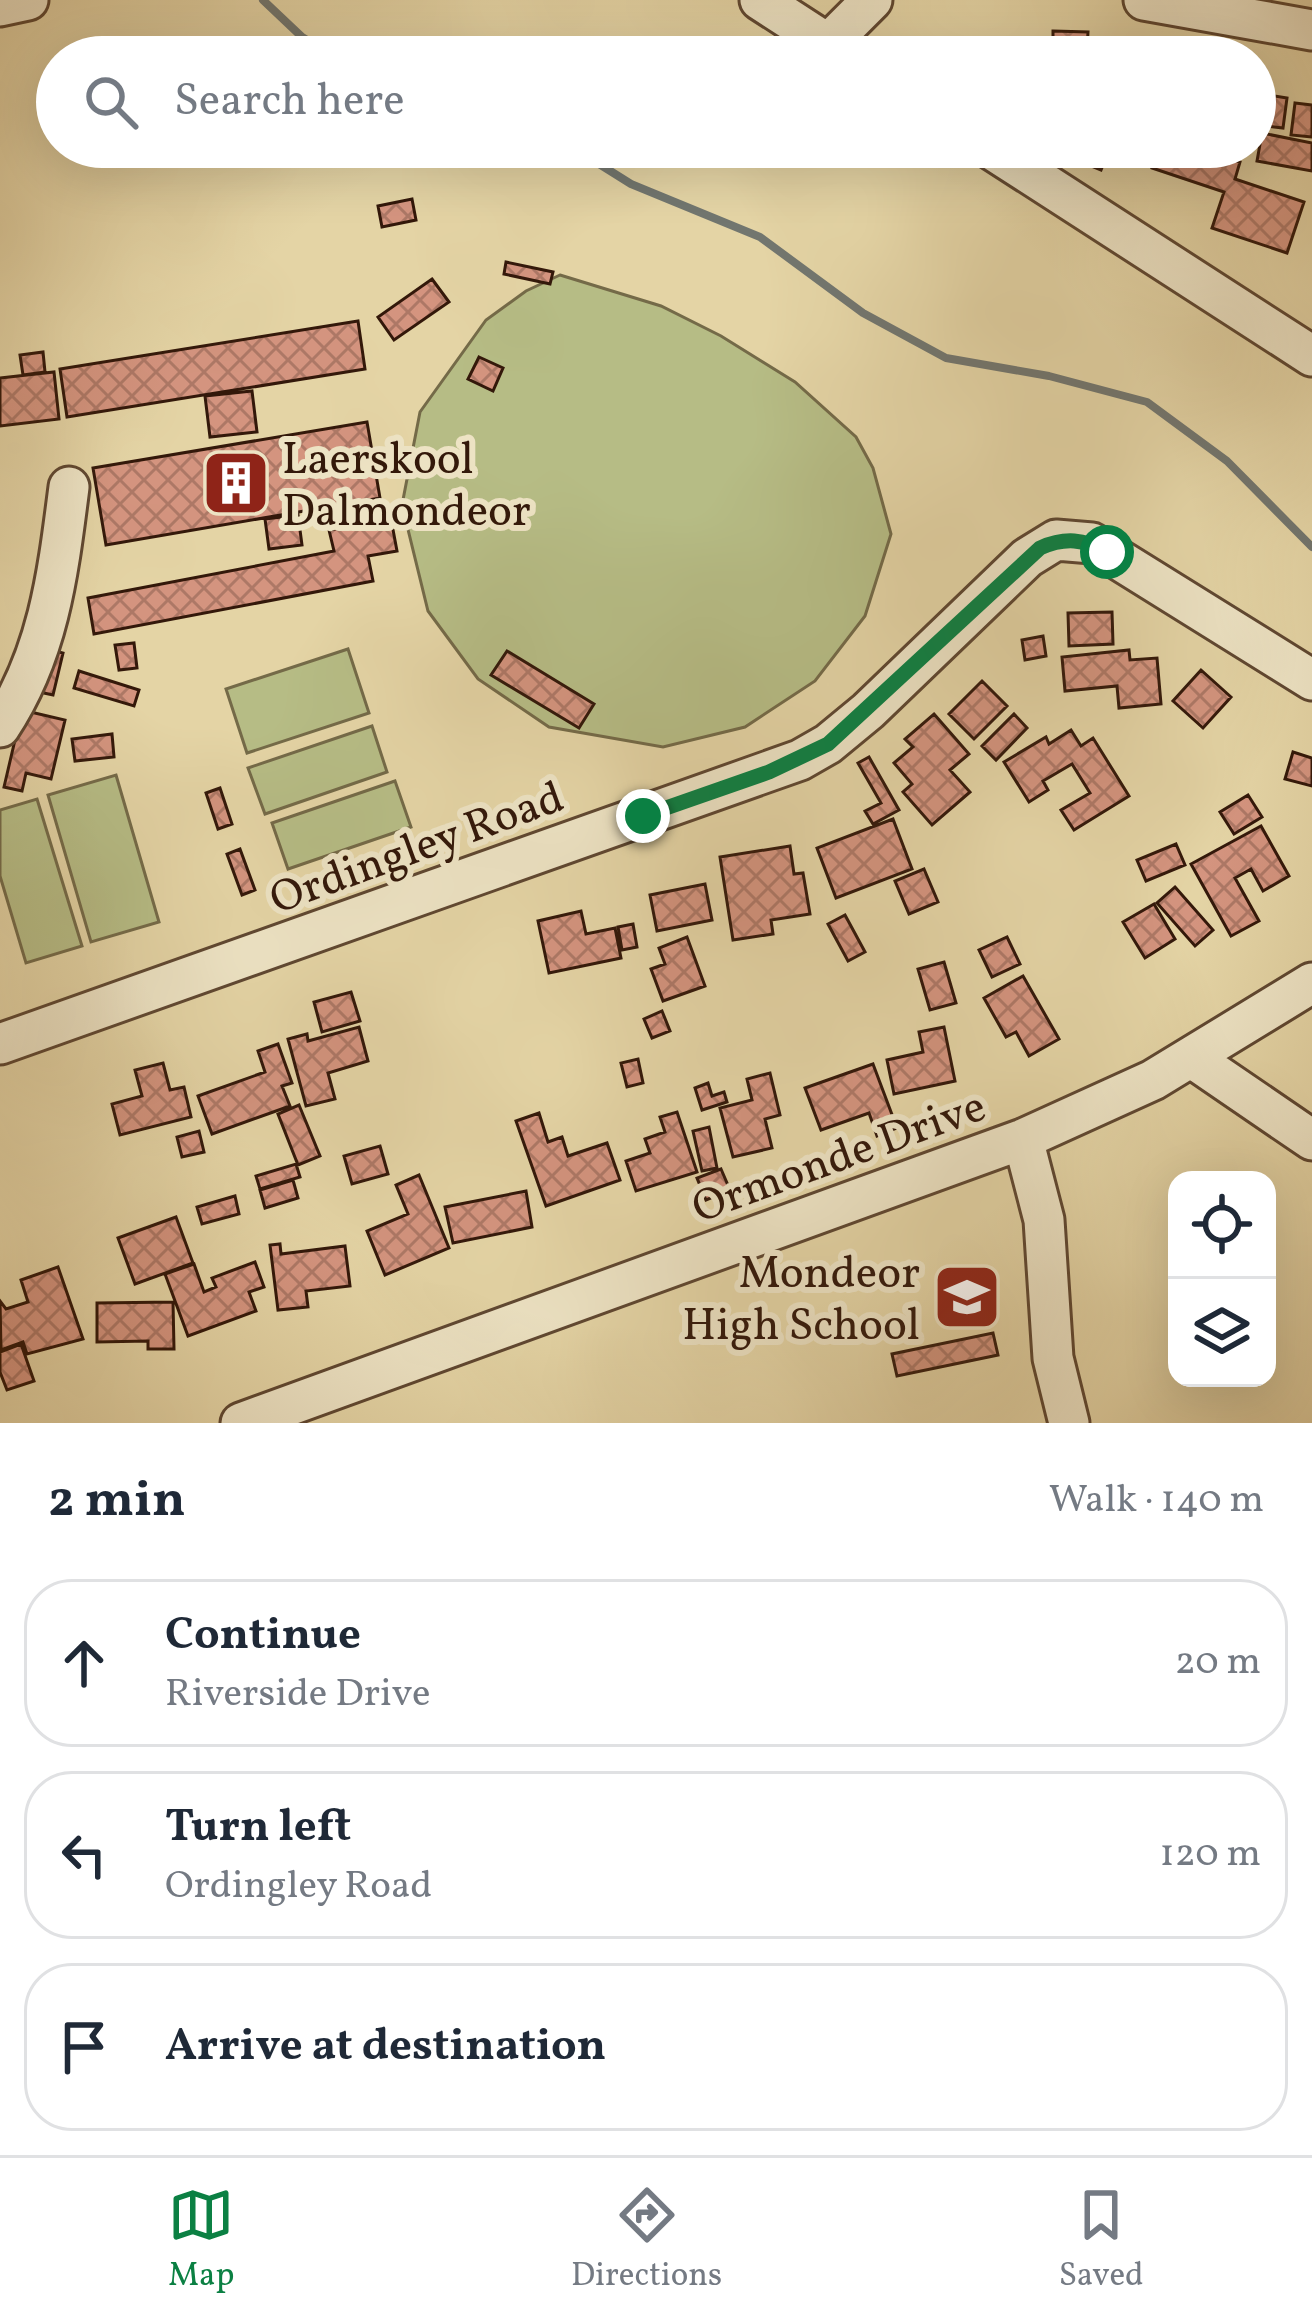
<!DOCTYPE html>
<html lang="en">
<head>
<meta charset="utf-8">
<style>
	body { margin:0; font-family:Vollkorn,serif; background:#f2f2f3; color:#1f2937 }
	.controls { position:absolute; right:36px; bottom:36px; display:grid; overflow:hidden; border-radius:24px; box-shadow:0 12px 48px #0002 }
	.controls button { width:108px; height:108px; display:grid; place-items:center; padding:0; border:0; border-bottom:3px solid #e0e1e3; background:#fff; color:#1f2937; font:60px sans-serif }
	.stop { position:absolute; width:36px; height:36px; margin:-27px; border:9px solid #0b8043; border-radius:50%; background:#fff }
	.stop.end { background:#0b8043; border-color:#fff; box-shadow:0 3px 12px #0008 }
	.list { margin:0; padding:0; list-style:none }
	h2 { display:flex; justify-content:space-between; align-items:center; height:156px; margin:0; padding:0 48px; font-size:51px }
	h2 small { font-size:39px; font-weight:400; color:#747a83 }
	.list li { display:grid; grid-template-columns:78px 1fr auto; gap:36px; align-items:center; box-sizing:border-box; height:168px; margin:0 24px 24px; padding:0 24px; border:3px solid #e0e1e3; border-radius:48px }
	.list b { display:block; font-size:45px; white-space:nowrap }
	.list p { margin:0; font-size:39px; white-space:nowrap; color:#747a83 }
	.list em { font-size:39px; font-style:normal; color:#747a83 }
	.icon { flex:none; width:66px; height:66px; fill:none; stroke:currentColor; stroke-width:2; stroke-linecap:round; stroke-linejoin:round }
	.map { position:relative; flex:none; width:1312px; height:1423px; overflow:hidden }
	.search { position:absolute; background:#fff; box-shadow:0 12px 48px #0002; left:36px; right:36px; top:36px; height:132px; display:flex; align-items:center; gap:30px; box-sizing:border-box; padding:0 42px; border-radius:66px; color:#747a83; font-size:45px }
	.sheet { height:732px; background:#fff }
	nav { display:flex; justify-content:space-around; align-items:center; box-sizing:border-box; height:168px; border-top:3px solid #e0e1e3; background:#fff; font-size:33px; color:#747a83 }
	nav a { display:grid; justify-items:center; gap:6px }
	nav .on { color:#0b8043 }
	.map>svg:first-child { display:block }
	.green { fill:#b6bc85; stroke:#746a48; stroke-width:3 }
	.lines { fill:none; stroke-linecap:round; stroke-linejoin:round }
	.stream { stroke:#72766f; stroke-width:8 }
	.building { fill:url(#building-cross-hatch); stroke:#33180a; stroke-width:3 }
	.minor-casing { stroke:#5f4731; stroke-width:45 }
	.minor { stroke:#ede3c4; stroke-width:39 }
	.route { stroke:#0b8043; stroke-width:15 }
	.labels { text-anchor:middle; stroke-width:12; stroke-linejoin:round; paint-order:stroke }
	.poi-label { font-size:45px; fill:#33180a; stroke:#ede3c4; text-anchor:start }
	.street-label { font-size:45px; fill:#33180a; stroke:#ede3c4 }
</style>
</head>
<body>
<div class="map">
<svg width="1312" height="1423" viewBox="0 0 1312 1423">
	<defs>
		<pattern id="building-cross-hatch" width="8" height="8" patternUnits="userSpaceOnUse" patternTransform="scale(3)"><rect width="8" height="8" fill="#d4947f"/><path d="M0 0l8 8M0 8l8-8" fill="none" stroke="#ad7866"/></pattern>
	</defs>
	<rect width="100%" height="100%" fill="#e4d4a5"/>
	<filter id="stains"><feTurbulence type="fractalNoise" baseFrequency=".00167" numOctaves="4"/><feColorMatrix values="0 0 0 0 .2 0 0 0 0 .09 0 0 0 0 .02 0 0 0 .5 -.17"/></filter>
	<radialGradient id="worn" r=".72"><stop offset=".6" stop-color="#630" stop-opacity="0"/><stop offset="1" stop-color="#630" stop-opacity=".3"/></radialGradient>
	<path class="green" d="M 560,275 L 661,306 L 721,336 L 795,382 L 856,437 L 873,468 L 891,534 L 865,616 L 815,681 L 745,727 L 663,747 L 549,727 L 478,679 L 428,611 L 402,505 L 420,412 L 486,320 L 526,291 Z
		M 348,649 L 369,713 L 247,753 L 226,689 Z
		M 372,726 L 387,772 L 265,814 L 248,768 Z
		M 116,775 L 159,922 L 91,942 L 48,795 Z
		M 395,781 L 411,827 L 288,869 L 272,823 Z
		M 37,799 L 82,946 L 26,963 L 0,876 L 0,810 Z"/>
	<g class="lines">
		<path class="stream" d="M 263,0 L 302,37 L 334,57
			M 572,147 L 631,184 L 760,237 L 863,313 L 946,358 L 1049,376 L 1147,402 L 1227,461 L 1312,547"/>
	</g>
	<path class="building" d="M 1053,31 L 1088,32 L 1087,50 L 1053,49 Z
		M 985,40 L 1104,57 L 982,57 Z
		M 1255,93 L 1287,98 L 1283,128 L 1255,125 Z
		M 1295,103 L 1312,105 L 1312,137 L 1291,135 Z
		M 1262,133 L 1312,143 L 1312,171 L 1257,161 Z
		M 1078,147 L 1110,147 L 1101,170 L 1074,159 Z
		M 1159,147 L 1194,147 L 1240,162 L 1235,179 L 1304,202 L 1287,253 L 1212,228 L 1224,192 L 1152,168 Z
		M 412,199 L 416,220 L 382,227 L 378,206 Z
		M 506,262 L 553,272 L 550,284 L 504,274 Z
		M 432,279 L 449,302 L 394,340 L 378,317 Z
		M 358,321 L 365,369 L 67,417 L 60,369 Z
		M 43,352 L 45,372 L 23,375 L 20,355 Z
		M 479,357 L 503,368 L 493,391 L 468,379 Z
		M 54,372 L 59,419 L 0,426 L 0,378 Z
		M 252,391 L 257,432 L 210,437 L 205,396 Z
		M 367,422 L 380,498 L 106,545 L 93,468 Z
		M 298,515 L 302,545 L 269,549 L 265,519 Z
		M 391,519 L 397,551 L 368,556 L 373,581 L 94,634 L 88,598 L 334,551 L 329,530 Z
		M 1112,612 L 1113,644 L 1069,646 L 1068,613 Z
		M 1043,636 L 1046,656 L 1025,660 L 1022,640 Z
		M 134,643 L 137,668 L 119,670 L 115,645 Z
		M 40,647 L 63,653 L 53,695 L 30,690 Z
		M 1129,650 L 1130,660 L 1157,658 L 1161,704 L 1119,708 L 1117,686 L 1065,691 L 1062,657 Z
		M 507,651 L 594,704 L 579,728 L 491,675 Z
		M 1201,670 L 1231,697 L 1203,728 L 1173,701 Z
		M 79,671 L 139,690 L 134,706 L 74,688 Z
		M 982,681 L 1007,706 L 974,739 L 949,714 Z
		M 22,710 L 65,720 L 51,779 L 26,773 L 22,791 L 4,787 Z
		M 934,714 L 969,754 L 950,770 L 970,792 L 932,825 L 903,792 L 912,784 L 894,763 L 913,747 L 905,739 Z
		M 1014,714 L 1027,728 L 996,760 L 982,746 Z
		M 1071,730 L 1081,746 L 1093,738 L 1129,796 L 1074,830 L 1061,810 L 1090,793 L 1072,764 L 1043,781 L 1048,790 L 1029,802 L 1004,762 L 1046,737 L 1049,744 Z
		M 112,734 L 114,757 L 75,761 L 72,739 Z
		M 1293,752 L 1312,758 L 1312,786 L 1285,779 Z
		M 869,757 L 899,810 L 873,824 L 865,811 L 881,803 L 858,763 Z
		M 220,788 L 232,824 L 218,829 L 206,793 Z
		M 1248,795 L 1262,817 L 1234,834 L 1220,812 Z
		M 893,819 L 912,869 L 836,898 L 817,848 Z
		M 1261,826 L 1289,876 L 1263,891 L 1251,869 L 1235,878 L 1259,921 L 1231,936 L 1191,864 Z
		M 1176,844 L 1185,865 L 1146,881 L 1137,860 Z
		M 790,846 L 794,874 L 803,873 L 810,914 L 771,920 L 773,934 L 733,940 L 720,857 Z
		M 240,849 L 255,890 L 242,895 L 227,854 Z
		M 924,869 L 938,902 L 909,914 L 895,881 Z
		M 705,884 L 712,920 L 657,931 L 650,895 Z
		M 1175,887 L 1213,930 L 1195,946 L 1157,903 Z
		M 1154,904 L 1175,939 L 1145,958 L 1123,922 Z
		M 581,911 L 586,934 L 615,928 L 621,958 L 549,973 L 538,921 Z
		M 845,915 L 865,952 L 848,961 L 828,924 Z
		M 633,924 L 637,947 L 622,950 L 618,927 Z
		M 687,937 L 705,986 L 663,1001 L 651,969 L 665,964 L 659,948 Z
		M 1007,937 L 1020,964 L 992,977 L 979,950 Z
		M 944,962 L 956,1003 L 930,1010 L 918,969 Z
		M 1023,976 L 1059,1039 L 1029,1056 L 1016,1032 L 1006,1037 L 984,998 Z
		M 351,992 L 360,1021 L 322,1032 L 314,1002 Z
		M 662,1011 L 670,1031 L 652,1038 L 644,1019 Z
		M 359,1027 L 368,1061 L 328,1073 L 335,1099 L 306,1106 L 288,1039 L 307,1034 L 308,1041 Z
		M 944,1027 L 955,1081 L 894,1094 L 887,1060 L 923,1052 L 919,1032 Z
		M 278,1044 L 292,1083 L 282,1086 L 290,1106 L 212,1134 L 198,1096 L 265,1072 L 258,1051 Z
		M 638,1059 L 643,1083 L 627,1087 L 621,1063 Z
		M 163,1063 L 170,1090 L 184,1087 L 191,1117 L 120,1135 L 112,1104 L 142,1096 L 135,1070 Z
		M 873,1064 L 897,1128 L 877,1136 L 869,1113 L 821,1130 L 805,1088 Z
		M 770,1073 L 780,1115 L 765,1119 L 772,1148 L 733,1157 L 720,1108 L 752,1100 L 747,1079 Z
		M 708,1083 L 712,1096 L 724,1092 L 727,1102 L 702,1110 L 695,1088 Z
		M 299,1105 L 320,1156 L 298,1165 L 278,1114 Z
		M 677,1112 L 697,1172 L 636,1191 L 626,1161 L 650,1153 L 645,1139 L 665,1132 L 660,1117 Z
		M 539,1113 L 548,1142 L 562,1137 L 568,1156 L 607,1143 L 620,1180 L 546,1206 L 516,1121 Z
		M 709,1127 L 717,1168 L 702,1171 L 693,1131 Z
		M 199,1131 L 204,1152 L 182,1157 L 177,1137 Z
		M 380,1146 L 388,1174 L 352,1184 L 344,1156 Z
		M 296,1164 L 300,1177 L 260,1189 L 256,1176 Z
		M 721,1169 L 730,1190 L 706,1200 L 697,1178 Z
		M 419,1175 L 449,1248 L 385,1275 L 367,1231 L 408,1214 L 396,1185 Z
		M 293,1180 L 298,1198 L 265,1208 L 260,1190 Z
		M 526,1191 L 532,1227 L 453,1243 L 445,1207 Z
		M 235,1196 L 239,1214 L 202,1224 L 197,1207 Z
		M 176,1217 L 193,1263 L 135,1284 L 118,1238 Z
		M 280,1244 L 281,1254 L 345,1246 L 350,1286 L 306,1291 L 308,1307 L 278,1310 L 270,1245 Z
		M 255,1262 L 264,1287 L 249,1292 L 256,1311 L 188,1336 L 165,1274 L 194,1264 L 204,1292 L 216,1287 L 212,1278 Z
		M 58,1267 L 83,1339 L 27,1354 L 23,1342 L 1,1350 L 0,1301 L 6,1309 L 28,1302 L 21,1280 Z
		M 173,1302 L 174,1349 L 148,1349 L 148,1341 L 97,1342 L 97,1303 Z
		M 993,1333 L 998,1355 L 897,1376 L 892,1354 Z
		M 21,1344 L 34,1381 L 7,1390 L 0,1372 L 0,1352 Z"/>
	<g class="lines">
		<defs>
			<path id="minor" d="M 760,0 L 848,57
				M 1144,0 L 1312,30
				M 0,6 L 28,0
				M 828,44 L 872,0
				M 988,147 L 1312,356
				M 0,727 C 49,653 58,573 69,487
				M 0,1044 L 800,760 L 828,744 L 868,711 L 1027,558 L 1056,540 L 1092,543 L 1312,680
				M 1192,1058 L 1312,1140
				M 1023,1139 L 1044,1220 L 1053,1358 L 1069,1423
				M 241,1423 L 1023,1139 L 1153,1080 L 1312,983"/>
		</defs>
		<use href="#minor" class="minor-casing"/>
		<use href="#minor" class="minor"/>
	</g>
	<g class="lines">
		<path class="route" d="M 643,816 L 769,772 L 828,744 L 1040,548 C 1065,537 1084,539 1107,552"/>
	</g>
	<defs>
		<symbol id="building-square" viewBox="-11 -11 22 22"><rect x="-9" y="-9" width="18" height="18" rx="4" fill="#8f2418" stroke="#ede3c4"/><path d="M-4-6H4V6H1V3H-1V6H-4ZM-2.5-4.3h1.7v1.8h-1.7ZM.8-4.3h1.7v1.8H.8ZM-2.5-1h1.7V.8h-1.7ZM.8-1h1.7V.8H.8Z" fill="#fff"/></symbol>
		<symbol id="school-square" viewBox="-11 -11 22 22"><rect x="-9" y="-9" width="18" height="18" rx="4" fill="#8f2418" stroke="#ede3c4"/><path d="M0-5L7-2L0 1L-7-2ZM-4 1L0 2.5L4 1V4Q0 6-4 4Z" fill="#fff"/></symbol>
	</defs>
	<g fill-rule="evenodd">
		<use href="#building-square" x="198" y="445" width="76" height="76"/>
		<use href="#school-square" x="929" y="1259" width="76" height="76"/>
	</g>
	<g class="labels">
		<g class="poi-label">
			<text x="282" y="473">Laerskool<tspan x="282" dy="52">Dalmondeor</tspan></text>
			<text x="920" y="1287" text-anchor="end">Mondeor<tspan x="920" dy="52">High School</tspan></text>
		</g>
		<g class="street-label">
			<text transform="translate(416 846) rotate(-20)" y="16">Ordingley Road</text>
			<text transform="translate(838 1155) rotate(-20)" y="16">Ormonde Drive</text>
		</g>
	</g>
	<rect width="100%" height="100%" filter="url(#stains)"/>
	<rect width="100%" height="100%" fill="url(#worn)"/>
</svg>
<div class="controls">
<button><svg class="icon" aria-label="locate" viewBox="0 0 24 24"><circle cx="12" cy="12" r="6"/><path d="M12 2v4M12 18v4M2 12h4M18 12h4"/></svg></button>
<button><svg class="icon" aria-label="layers" viewBox="0 0 24 24"><path d="M12 4l9 5-9 5-9-5zM3 14l9 5 9-5"/></svg></button>
</div>
<div class="stop" style="left:1107px;top:552px"></div>
<div class="stop end" style="left:643px;top:816px"></div>
<div class="search"><svg class="icon" aria-label="search" viewBox="0 0 24 24"><circle cx="10" cy="10" r="6"/><path d="M15 15l6 6"/></svg>Search here</div>
</div>
<section class="sheet">
<h2>2 min<small>Walk · 140 m</small></h2>
<ul class="list">
<li><svg class="icon" aria-label="ahead" viewBox="0 0 24 24"><path d="M12 20V5M6 11l6-6 6 6"/></svg><div><b>Continue</b><p>Riverside Drive</p></div><em>20 m</em></li>
<li><svg class="icon" aria-label="left" viewBox="0 0 24 24"><path d="M17 20v-9H6M10 6l-5 5 5 5"/></svg><div><b>Turn left</b><p>Ordingley Road</p></div><em>120 m</em></li>
<li><svg class="icon" aria-label="arrive" viewBox="0 0 24 24"><path d="M6 21V4h12l-3 4 3 4H6"/></svg><div><b>Arrive at destination</b></div></li>
</ul>
</section>
<nav>
<a class="on"><svg class="icon" aria-label="map" viewBox="0 0 24 24"><path d="M3 6l6-2 6 2 6-2v14l-6 2-6-2-6 2zM9 4v14M15 6v14"/></svg>Map</a>
<a><svg class="icon" aria-label="directions" viewBox="0 0 24 24"><path d="M12 3l9 9-9 9-9-9zM9 14v-3h6M13 9l2 2-2 2"/></svg>Directions</a>
<a><svg class="icon" aria-label="saved" viewBox="0 0 24 24"><path d="M7 4h10v16l-5-4-5 4z"/></svg>Saved</a>
</nav>
</body>
</html>
